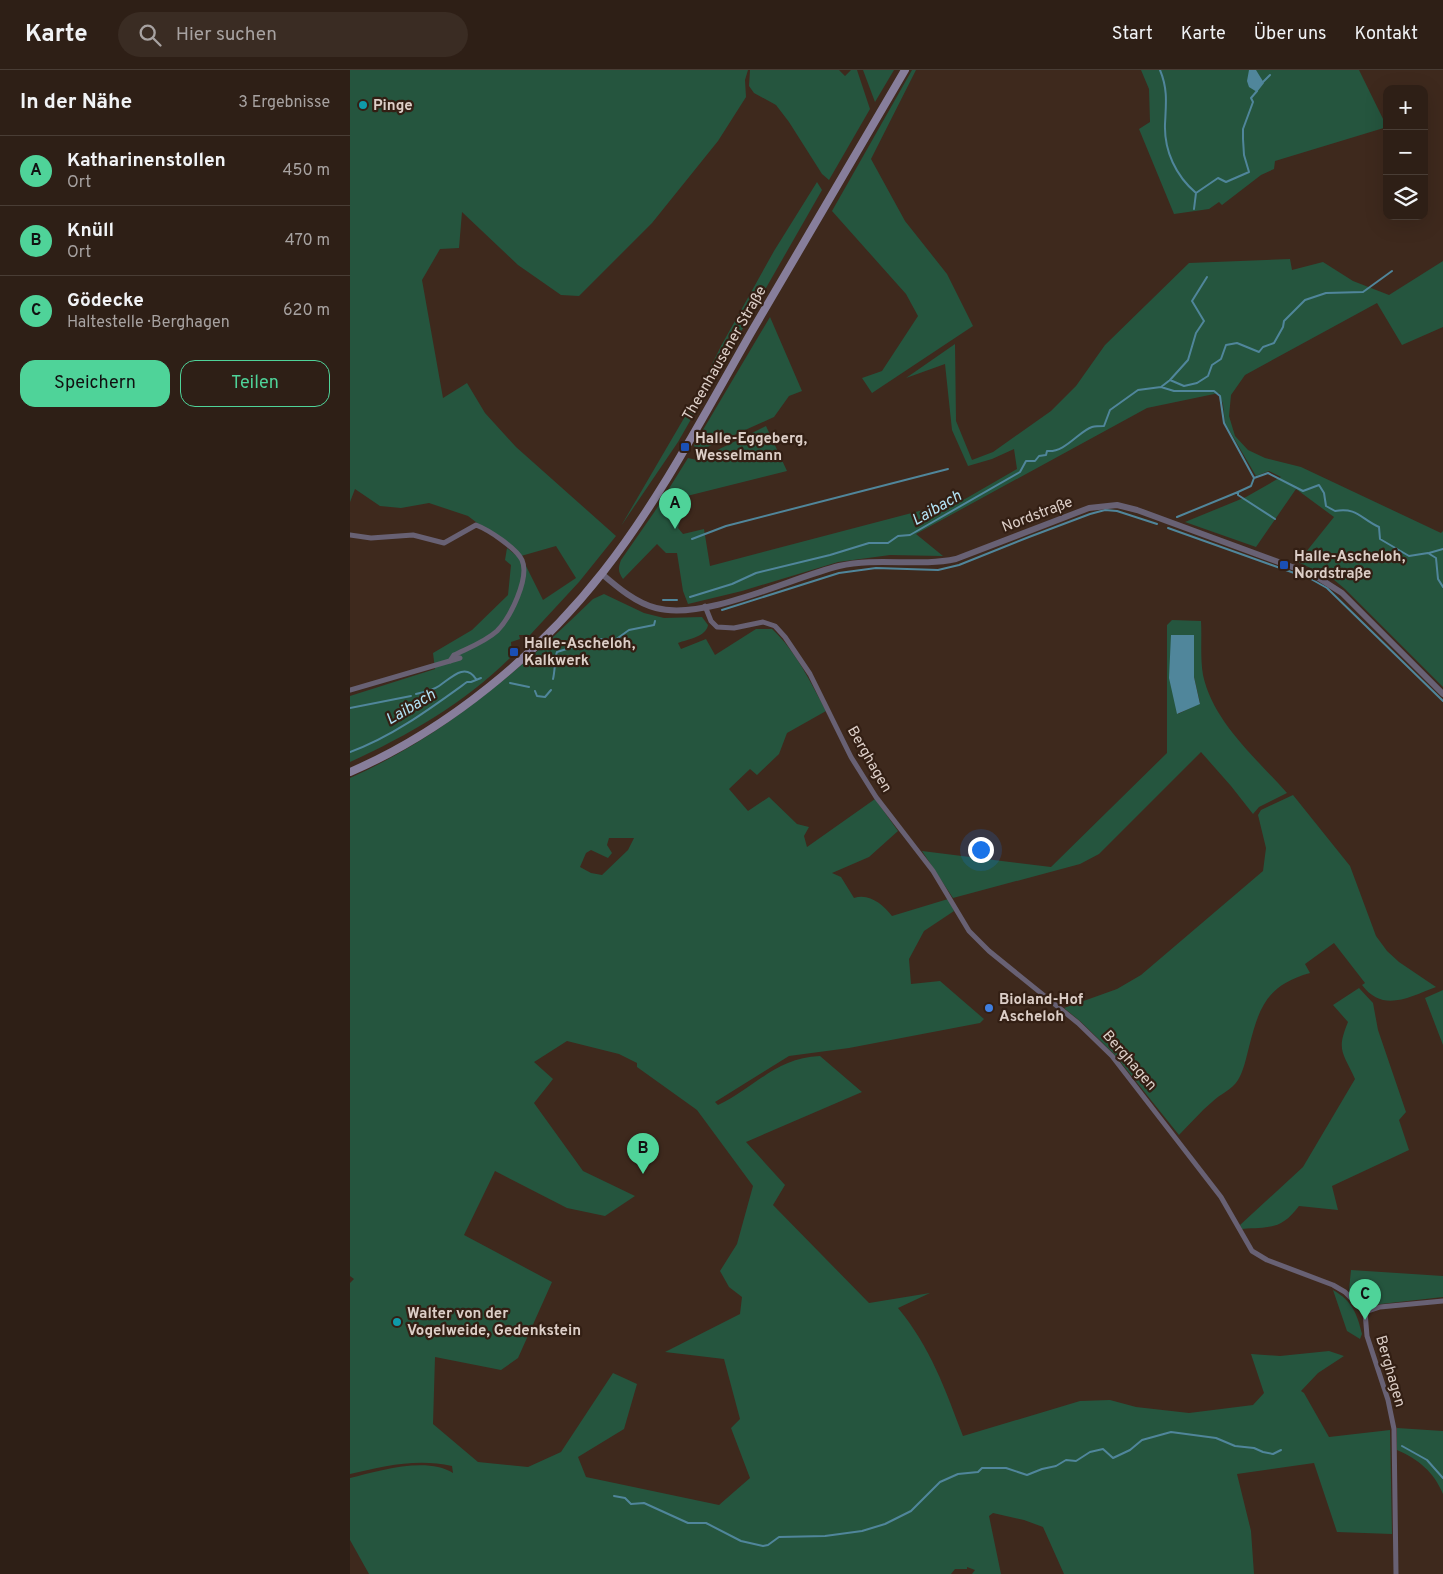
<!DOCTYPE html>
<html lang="de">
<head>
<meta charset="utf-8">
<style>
	body { margin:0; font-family:Overpass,sans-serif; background:#3a2c23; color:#f1f3f6 }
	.controls { position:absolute; right:15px; top:15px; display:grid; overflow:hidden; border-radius:10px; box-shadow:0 5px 20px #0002 }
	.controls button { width:45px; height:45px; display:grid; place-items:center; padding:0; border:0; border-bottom:1px solid #493d35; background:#2e1f16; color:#f1f3f6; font:25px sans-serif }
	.you { position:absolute; left:630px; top:779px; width:18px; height:18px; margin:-12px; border:4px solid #fff; border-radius:50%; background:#1a73e8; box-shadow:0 0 0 8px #1a73e833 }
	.badge { display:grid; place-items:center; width:32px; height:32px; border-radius:50%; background:#4fd399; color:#111; font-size:16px; font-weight:700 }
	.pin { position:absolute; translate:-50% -41px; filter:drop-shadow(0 1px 2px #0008) }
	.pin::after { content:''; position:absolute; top:26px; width:18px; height:15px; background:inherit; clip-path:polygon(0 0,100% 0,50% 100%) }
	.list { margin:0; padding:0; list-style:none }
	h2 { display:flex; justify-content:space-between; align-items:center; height:65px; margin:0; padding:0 20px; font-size:21px }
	h2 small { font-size:16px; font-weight:400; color:#a7a2a1 }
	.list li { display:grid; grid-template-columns:32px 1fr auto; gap:15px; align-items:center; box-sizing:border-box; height:70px; padding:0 20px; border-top:1px solid #493d35 }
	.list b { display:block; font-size:19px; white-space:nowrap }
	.list p { margin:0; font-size:16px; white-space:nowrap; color:#a7a2a1 }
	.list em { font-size:16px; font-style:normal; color:#a7a2a1 }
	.actions { display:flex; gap:10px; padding:15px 20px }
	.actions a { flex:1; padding:11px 0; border:1px solid #4fd399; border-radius:15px; text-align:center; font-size:18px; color:#4fd399 }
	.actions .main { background:#4fd399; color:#111 }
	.icon { flex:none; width:28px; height:28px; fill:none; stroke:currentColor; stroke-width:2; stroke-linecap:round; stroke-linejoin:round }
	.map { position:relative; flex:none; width:1093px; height:1504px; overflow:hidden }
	header { display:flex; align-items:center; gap:30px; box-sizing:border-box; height:70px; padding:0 25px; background:#2e1f16; border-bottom:1px solid #493d35 }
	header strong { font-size:24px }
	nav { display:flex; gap:28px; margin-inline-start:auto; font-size:18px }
	.search { width:350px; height:45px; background:#3a2c23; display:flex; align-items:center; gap:12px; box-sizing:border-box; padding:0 18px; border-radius:28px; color:#a7a2a1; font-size:19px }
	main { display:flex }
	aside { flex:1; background:#2e1f16 }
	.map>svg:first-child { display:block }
	.green { fill:#25553e; fill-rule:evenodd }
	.water { fill:#50869b }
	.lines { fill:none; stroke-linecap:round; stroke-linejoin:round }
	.stream { stroke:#50869b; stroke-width:2 }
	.minor { stroke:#686174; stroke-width:5 }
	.tertiary { stroke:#686174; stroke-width:6 }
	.secondary { stroke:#877e9b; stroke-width:8 }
	.culture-dot { fill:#0f9aa8; stroke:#331f14; stroke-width:2 }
	.transit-dot { fill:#1a4fb4; stroke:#331f14; stroke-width:2 }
	.shop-dot { fill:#3f7fe0; stroke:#331f14; stroke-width:2 }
	.labels { text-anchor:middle; stroke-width:4.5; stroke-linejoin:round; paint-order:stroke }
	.poi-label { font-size:15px; font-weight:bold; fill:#dccec7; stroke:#331f14; text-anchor:start }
	.street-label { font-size:15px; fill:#dccec7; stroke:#331f14 }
	.water-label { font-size:16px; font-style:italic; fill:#b3e4f7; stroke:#331f14 }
</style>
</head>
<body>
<header>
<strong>Karte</strong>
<div class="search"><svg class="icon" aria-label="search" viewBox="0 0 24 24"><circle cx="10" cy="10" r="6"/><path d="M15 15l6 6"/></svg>Hier suchen</div>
<nav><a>Start</a><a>Karte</a><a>Über uns</a><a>Kontakt</a></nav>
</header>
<main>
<aside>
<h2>In der Nähe<small>3 Ergebnisse</small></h2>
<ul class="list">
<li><span class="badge">A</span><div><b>Katharinenstollen</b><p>Ort</p></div><em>450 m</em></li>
<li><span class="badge">B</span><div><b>Knüll</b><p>Ort</p></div><em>470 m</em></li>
<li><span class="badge">C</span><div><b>Gödecke</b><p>Haltestelle · Berghagen</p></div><em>620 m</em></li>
</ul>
<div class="actions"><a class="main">Speichern</a><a>Teilen</a></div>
</aside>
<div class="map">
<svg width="1093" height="1504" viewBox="0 0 1093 1504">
	<rect width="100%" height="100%" fill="#3e291d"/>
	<path class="green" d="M 0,0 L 398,0 L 395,10 L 396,27 L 368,71 L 302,153 L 229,226 L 211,225 L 168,195 L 112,142 L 109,178 L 90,179 L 72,210 L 93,328 L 117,313 L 135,343 L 166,377 L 266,466 L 229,512 L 180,565 L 169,565 L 170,569 L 161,572 L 162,586 C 116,632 59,665 0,692 L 0,626 L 85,599 L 83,583 L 122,560 L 158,525 L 161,495 L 155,490 L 157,478 L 168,487 L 171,486 L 118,446 L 79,433 L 51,438 L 30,436 L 5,419 L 0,432 ZM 206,476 L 226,508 L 193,530 L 171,486 Z
		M 400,0 L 489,0 L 495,6 L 501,0 L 507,0 L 520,39 L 479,110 L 472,104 L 439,52 L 426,35 L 404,23 L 399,16 Z
		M 513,0 L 544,0 L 525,32 Z
		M 562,0 L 566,0 L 521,89 L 555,151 L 597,204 L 623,256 L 522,323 L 512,308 L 532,301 L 568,246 L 556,224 L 482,141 Z
		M 791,0 L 1009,0 L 1037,57 L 925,91 L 924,99 L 911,105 L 872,135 L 869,132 L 859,139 L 824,144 L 789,59 L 800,52 L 799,19 Z
		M 467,112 L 472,120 L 328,372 L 271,456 L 344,331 L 371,276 L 424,181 Z
		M 940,189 L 942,200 L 973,192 L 1003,211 L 1039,225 L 1093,191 L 1093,257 L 1052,275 L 1027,233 L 895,305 L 881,325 L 879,346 L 885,366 L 898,380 L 915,388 L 951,397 L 1091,463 L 1093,461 L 1093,617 L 995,519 L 983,509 L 948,492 L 984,447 L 946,419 L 906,477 L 835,452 L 896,427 L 931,407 L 919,401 L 906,406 L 875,353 L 873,334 L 869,323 L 797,338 L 566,464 L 593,486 L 540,485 L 488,492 L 392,521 L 338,534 L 333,521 L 327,483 L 316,483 L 307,474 L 273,509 C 268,502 268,498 271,490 L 305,441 L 338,388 L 347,390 L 416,356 L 437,401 L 337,426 L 328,458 L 333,464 L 354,459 L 360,496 L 615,429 L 667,399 L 664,379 L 642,389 L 618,396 L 602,360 L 595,294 L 556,308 L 605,274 L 606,351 L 622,390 L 643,382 L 701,341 L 726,316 L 755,275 L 839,193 Z
		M 420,247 L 452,321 L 439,326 L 424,347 L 353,379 L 345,378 L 344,375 Z
		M 254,524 L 294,543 L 314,548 L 352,547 L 358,555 C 356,567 338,569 328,573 L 331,579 L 356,569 L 365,585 L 406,559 L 422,559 C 446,581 461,613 476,641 L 437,663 L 429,684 L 407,705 L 400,699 L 379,719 L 398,741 L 419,727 L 447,754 L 459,757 L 454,766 L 457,777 L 525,729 L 548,761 L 519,787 L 482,803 L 491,807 L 504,828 C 520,823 533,835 542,846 L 598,829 L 604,841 L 574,861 L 559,889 L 561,914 L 590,911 L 634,949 L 630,953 L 499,978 L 439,986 L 365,1032 L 368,1035 C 406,1017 425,988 470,986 L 512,1022 L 396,1072 L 435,1115 L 423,1135 L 519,1233 L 580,1223 L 548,1238 C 581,1278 595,1319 613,1366 L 730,1331 L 760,1330 L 786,1337 L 839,1343 L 903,1335 L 914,1323 L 901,1284 L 930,1286 L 979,1281 L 994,1286 L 968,1303 L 951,1321 L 954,1323 L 979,1367 L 1040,1360 L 1042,1464 L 987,1462 L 964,1393 L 887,1404 L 901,1461 L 904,1504 L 714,1504 L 693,1457 L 674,1450 L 643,1443 L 639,1446 L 651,1504 L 622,1504 L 625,1500 L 617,1497 L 617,1499 L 605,1499 L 601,1504 L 19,1504 L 0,1470 L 0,1408 C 28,1401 77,1386 103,1403 L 102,1396 C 67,1388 34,1396 0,1404 L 0,1213 L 4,1209 L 0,1206 L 0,708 C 94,666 170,600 243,529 ZM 259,768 L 284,768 L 278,780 L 252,805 L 241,803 L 230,797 L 236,783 L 241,780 L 258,788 L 262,783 L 257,775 ZM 217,971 L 269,984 L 287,993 L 287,997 L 347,1040 L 403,1116 L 387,1174 L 370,1201 L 379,1217 L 392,1227 L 390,1244 L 315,1282 L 374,1289 L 390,1349 L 381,1358 L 400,1408 L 369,1435 L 236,1407 L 228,1387 L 274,1359 L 287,1314 L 263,1303 L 211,1382 L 178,1397 L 128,1392 L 83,1354 L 85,1287 L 151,1300 L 168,1288 L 202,1212 L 114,1165 L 145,1101 L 217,1138 L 255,1146 L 285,1126 L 233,1101 L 184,1033 L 203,1009 L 184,992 Z
		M 822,550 L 851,551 C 852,568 850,588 853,605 C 863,652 907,689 937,723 L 909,737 L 903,744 L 881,716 L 851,682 L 749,784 L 730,794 L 603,828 L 572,781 L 701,797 L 817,683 L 817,555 ZM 844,565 L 844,607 L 850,633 L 828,644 Z
		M 943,725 L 1000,796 L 1026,866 L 1037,881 L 1049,892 L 1086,917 C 1059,927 1033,943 1012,915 L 1015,913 L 984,873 L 955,894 L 960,903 C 917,915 909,937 899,977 C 896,988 894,1000 888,1010 C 882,1020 870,1024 862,1032 C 850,1042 840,1054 829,1065 L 764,984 L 730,951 L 714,938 L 767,919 L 791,905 L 913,801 L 916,778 L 908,745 L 911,740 Z
		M 1009,918 L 1023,933 L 1028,960 L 1056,1042 L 1049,1050 L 1059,1080 L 982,1116 L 988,1140 L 949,1136 C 931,1160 920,1157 892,1159 L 890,1155 L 953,1097 L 1005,1009 C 993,982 986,981 998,952 L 983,935 Z
		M 1093,920 L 1093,975 L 1075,928 Z
		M 1001,1200 L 1093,1206 L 1093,1227 L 1022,1235 L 1011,1231 L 999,1220 Z
		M 983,1220 C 1002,1231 1007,1243 1012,1264 L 1010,1269 L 997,1261 Z
		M 1047,1358 L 1093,1361 L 1093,1424 C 1084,1402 1068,1389 1047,1380 Z"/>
	<path class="water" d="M 899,0 L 906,0 L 914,13 L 907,22 L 899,17 L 897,11 Z
		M 821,565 L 844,565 L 844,607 L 850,634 L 827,644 L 819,608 Z"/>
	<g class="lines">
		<path class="stream" d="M 810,0 C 818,19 816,34 815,54 C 814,81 826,106 846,123
			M 913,12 L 920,5
			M 844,139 L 846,123 L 868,108 L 876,112 L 899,102 L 894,85 L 893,69 L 893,59 L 903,32 L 901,28 L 907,21
			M 820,310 L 838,290 L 846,263 L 854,251 L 842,231 L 857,207
			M 811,317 L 820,310 L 834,316 L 847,313 L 858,306 L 862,295 L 871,289 L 876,275 L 887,273 L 909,282 L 913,277 L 924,273 L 933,257 L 934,251 L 955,230 L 976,223 L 1013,222 L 1042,201
			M 904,408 L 901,416 L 888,422 L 888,425 L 925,449
			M 827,447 L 888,422
			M 818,458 L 961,509 L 977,518 L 1093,631
			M 342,469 L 376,456 L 598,399
			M 1079,483 L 1093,479
			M 340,527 L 382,514 L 406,503 L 480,485 L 519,473 L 538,473 L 548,466 L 560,465 L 670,402 L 676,391 L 685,391 L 689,386 L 696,385 L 697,381 C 715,383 729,361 742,357 C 746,356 750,356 754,356 L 760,340 L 788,320 L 811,317 L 824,321 L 864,321 L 870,326 L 874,353 L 904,408 L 918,403 L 953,421 L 969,415 L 974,423 L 976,436 L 985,441 C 1007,437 1011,449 1029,457 L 1030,469 L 1059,486 L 1078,483 L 1086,488 L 1088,509 L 1093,517
			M 313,530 L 327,530
			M 372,540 L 489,503 L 526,498 L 588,500 L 609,495 L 679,467 L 740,444 L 755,440 L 767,441 L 807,454
			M 203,609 C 205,601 205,586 207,582 L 249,569 L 265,570 L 279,560 L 304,555 L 305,551
			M 160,613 L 179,617
			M 185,621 L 187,626 L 195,627 L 201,620
			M 66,624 C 74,622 83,620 89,616 C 101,608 115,592 126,609
			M 0,638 L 61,626
			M 0,682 C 42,667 81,638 117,612 L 121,612 L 131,608
			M 1052,1376 L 1077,1390 L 1093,1408
			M 264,1426 L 275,1428 L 281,1434 L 294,1433 L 338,1453 L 356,1453 L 391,1471 L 413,1476 L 418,1475 L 429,1467 L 475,1466 L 512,1461 L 535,1454 L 561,1441 L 590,1412 L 608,1404 L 628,1402 L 632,1398 L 656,1398 L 677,1405 L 692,1399 L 706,1396 L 716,1390 L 726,1391 L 740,1382 L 753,1379 L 763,1388 L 780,1380 L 792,1370 L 821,1362 L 866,1368 L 885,1376 L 904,1378 L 913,1382 L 923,1384 L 931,1380"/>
		<path class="minor" d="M 0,465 L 21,468 L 63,465 L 94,473 L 126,455 C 139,460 166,478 172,490 C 180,508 160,548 147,561 C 135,572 118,578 104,585 L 100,591
			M 355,536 L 361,551 L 367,557 L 384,558 L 413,552 L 425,556 L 435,567 L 460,604 L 501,687 L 526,727 L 583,801 L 619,861 L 639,881 L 728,953 L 762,986 L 871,1127 L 902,1181 L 917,1190 L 983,1215 L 995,1222 L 1015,1242 L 1017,1266 L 1038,1330 L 1044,1359 L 1046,1504
			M 0,620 L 110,588
			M 1015,1242 L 1030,1237 L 1093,1231"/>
		<path class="tertiary" d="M 252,504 C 267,517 286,533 306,538 C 355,551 440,508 489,496 C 528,487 568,497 606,489 L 739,438 L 767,435 L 787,440 L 964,505 L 992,523 L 1093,624"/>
		<path class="secondary" d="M 0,702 C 96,661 189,584 253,502 C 311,428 355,343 402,261 C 453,174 504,87 555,0"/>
	</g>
	<g class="culture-dot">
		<circle cx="13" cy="35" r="5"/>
		<circle cx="47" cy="1252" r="5"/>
	</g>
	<g class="transit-dot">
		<rect x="330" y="372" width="10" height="10" rx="2.5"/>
		<rect x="929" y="490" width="10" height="10" rx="2.5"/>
		<rect x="159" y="577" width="10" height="10" rx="2.5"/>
	</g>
	<circle class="shop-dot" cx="639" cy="938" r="5"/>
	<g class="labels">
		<g class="poi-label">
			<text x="23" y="40">Pinge</text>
			<text x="345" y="373">Halle-Eggeberg,<tspan x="345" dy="17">Wesselmann</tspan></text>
			<text x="944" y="491">Halle-Ascheloh,<tspan x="944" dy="17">Nordstraße</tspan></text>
			<text x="174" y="578">Halle-Ascheloh,<tspan x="174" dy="17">Kalkwerk</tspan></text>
			<text x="649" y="934">Bioland-Hof<tspan x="649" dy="17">Ascheloh</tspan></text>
			<text x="57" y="1248">Walter von der<tspan x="57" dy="17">Vogelweide, Gedenkstein</tspan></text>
		</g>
		<g class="street-label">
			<text transform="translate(374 283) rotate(-60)" y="5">Theenhausener Straße</text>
			<text transform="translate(687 444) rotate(-21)" y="5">Nordstraße</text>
			<text transform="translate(520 689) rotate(60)" y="5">Berghagen</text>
			<text transform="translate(780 990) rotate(49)" y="5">Berghagen</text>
			<text transform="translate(1041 1301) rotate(74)" y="5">Berghagen</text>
		</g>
		<g class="water-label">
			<text transform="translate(586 437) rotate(-30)" y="6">Laibach</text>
			<text transform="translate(60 636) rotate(-31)" y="6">Laibach</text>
		</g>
	</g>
</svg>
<div class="controls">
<button>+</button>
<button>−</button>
<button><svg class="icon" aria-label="layers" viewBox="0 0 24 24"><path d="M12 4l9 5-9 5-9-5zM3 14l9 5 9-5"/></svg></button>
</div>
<div class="you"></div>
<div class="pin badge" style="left:325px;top:459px">A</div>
<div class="pin badge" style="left:293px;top:1104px">B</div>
<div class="pin badge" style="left:1015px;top:1250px">C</div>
</div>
</main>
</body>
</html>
